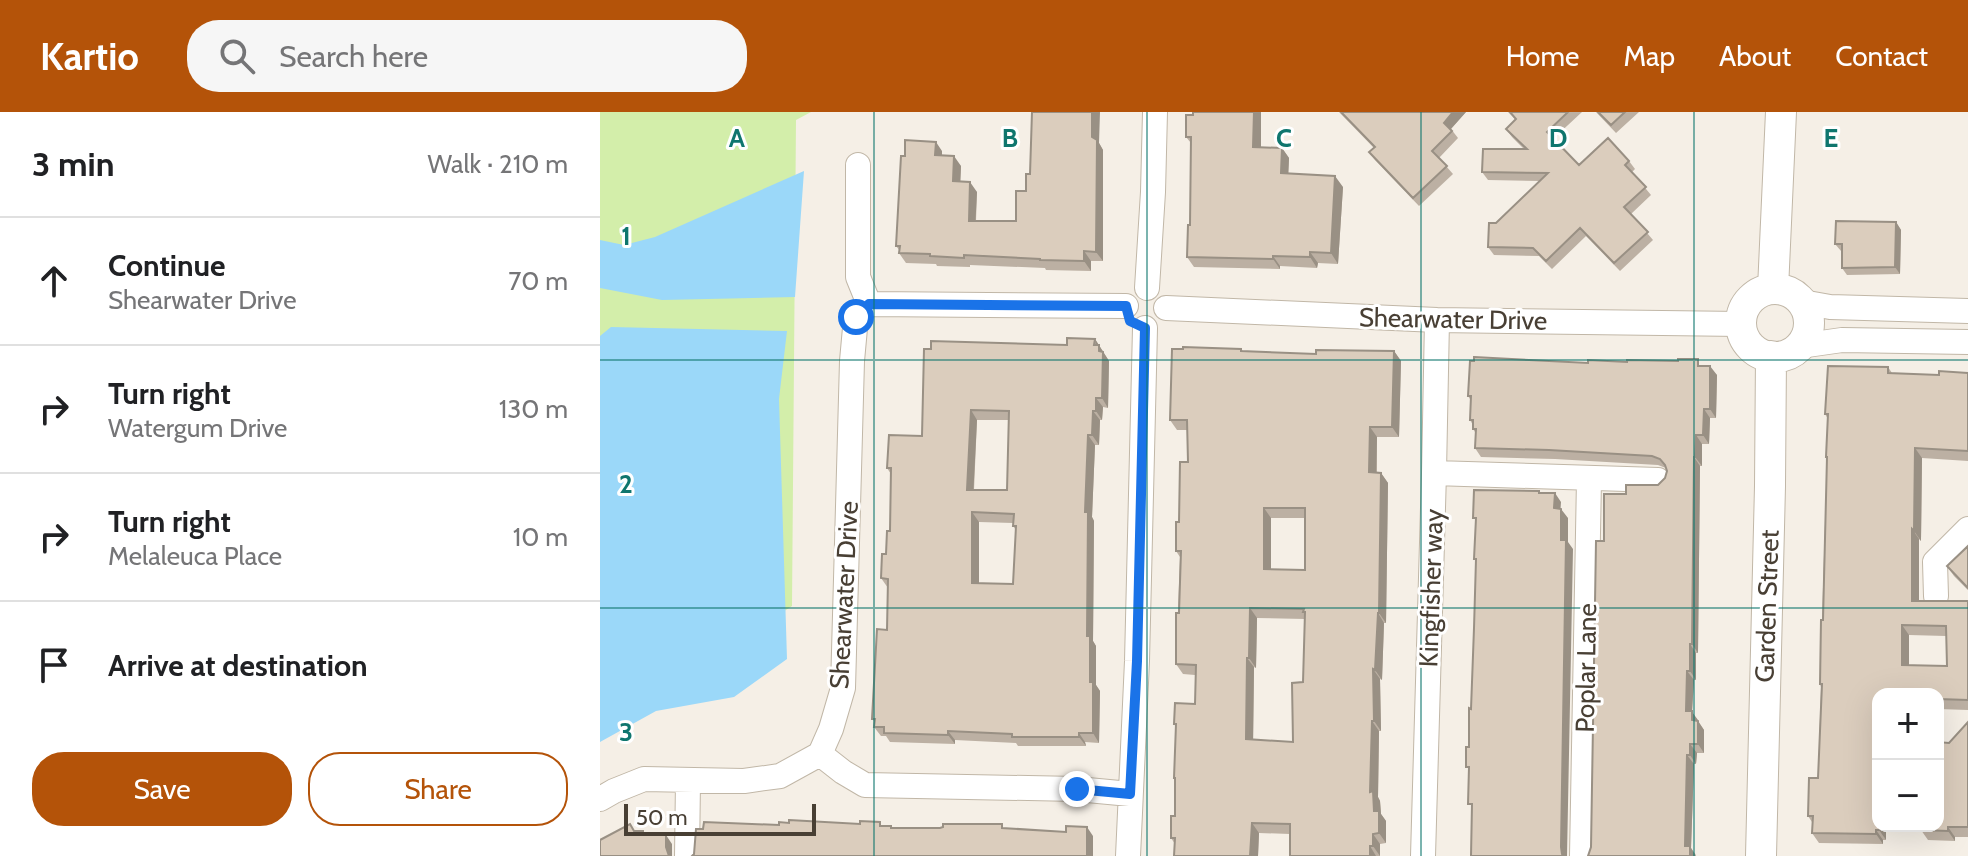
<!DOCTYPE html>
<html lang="en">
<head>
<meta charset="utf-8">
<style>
	body { margin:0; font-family:Cabin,sans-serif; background:#f6f6f6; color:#202124 }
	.controls { position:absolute; right:24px; bottom:24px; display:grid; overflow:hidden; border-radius:16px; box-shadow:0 8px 32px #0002 }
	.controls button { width:72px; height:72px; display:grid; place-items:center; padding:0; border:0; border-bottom:2px solid #e0e0e0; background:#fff; color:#202124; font:40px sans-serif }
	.scale { position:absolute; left:24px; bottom:20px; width:192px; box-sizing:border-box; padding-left:8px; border:4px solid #483f34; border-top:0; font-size:22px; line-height:28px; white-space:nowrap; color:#483f34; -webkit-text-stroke:6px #fff; paint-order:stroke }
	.stop { position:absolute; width:24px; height:24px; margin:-18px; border:6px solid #1a73e8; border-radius:50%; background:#fff }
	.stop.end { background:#1a73e8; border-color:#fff; box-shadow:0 2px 8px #0008 }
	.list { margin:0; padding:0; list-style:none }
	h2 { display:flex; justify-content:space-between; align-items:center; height:104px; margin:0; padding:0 32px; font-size:34px }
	h2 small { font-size:26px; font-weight:400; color:#757577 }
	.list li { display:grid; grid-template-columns:52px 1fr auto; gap:24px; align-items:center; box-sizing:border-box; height:128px; padding:0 32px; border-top:2px solid #e0e0e0 }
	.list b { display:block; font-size:30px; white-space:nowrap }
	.list p { margin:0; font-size:26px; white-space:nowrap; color:#757577 }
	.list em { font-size:26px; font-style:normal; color:#757577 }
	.actions { display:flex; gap:16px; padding:24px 32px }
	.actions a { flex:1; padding:18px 0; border:2px solid #b45309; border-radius:32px; text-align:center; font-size:28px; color:#b45309 }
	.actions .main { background:#b45309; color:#fff }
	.icon { flex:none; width:44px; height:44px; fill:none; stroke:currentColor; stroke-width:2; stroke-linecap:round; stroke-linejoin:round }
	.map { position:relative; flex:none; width:1368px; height:744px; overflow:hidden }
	header { display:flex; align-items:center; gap:48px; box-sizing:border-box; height:112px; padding:0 40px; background:#b45309; color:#fff }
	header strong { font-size:38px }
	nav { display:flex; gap:44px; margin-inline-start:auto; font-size:28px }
	.search { width:560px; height:72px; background:#f6f6f6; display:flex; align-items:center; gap:20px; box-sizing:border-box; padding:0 28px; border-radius:32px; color:#757577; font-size:30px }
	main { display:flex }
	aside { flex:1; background:#fff }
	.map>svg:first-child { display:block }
	.green { fill:#d3eeaa }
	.water { fill:#9bd8f9 }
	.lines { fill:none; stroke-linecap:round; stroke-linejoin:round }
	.minor-casing { stroke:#c1b7a7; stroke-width:26 }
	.tertiary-casing { stroke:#c1b7a7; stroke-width:32 }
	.minor { stroke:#fff; stroke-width:24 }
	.tertiary { stroke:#fff; stroke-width:30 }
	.wall { fill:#bcb0a3; fill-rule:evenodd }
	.shaded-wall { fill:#999084 }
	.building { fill:#dbcdbd; stroke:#999084; stroke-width:2; fill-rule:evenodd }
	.route { stroke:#1a73e8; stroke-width:10 }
	.grid { fill:none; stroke:#0f766e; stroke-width:2; stroke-opacity:0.55 }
	.labels { text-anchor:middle; stroke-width:6; stroke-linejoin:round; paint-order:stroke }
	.street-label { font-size:26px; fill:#483f34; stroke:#fff }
	.grid-label { font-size:26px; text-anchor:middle; font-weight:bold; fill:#0f766e; stroke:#fff; stroke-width:6; stroke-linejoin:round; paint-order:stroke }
</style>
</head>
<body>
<header>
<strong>Kartio</strong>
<div class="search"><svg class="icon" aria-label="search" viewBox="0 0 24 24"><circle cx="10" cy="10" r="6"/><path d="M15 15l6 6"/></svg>Search here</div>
<nav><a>Home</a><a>Map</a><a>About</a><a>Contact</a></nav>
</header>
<main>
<aside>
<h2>3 min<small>Walk · 210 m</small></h2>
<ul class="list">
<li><svg class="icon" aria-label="ahead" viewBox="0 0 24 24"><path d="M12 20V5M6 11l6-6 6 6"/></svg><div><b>Continue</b><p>Shearwater Drive</p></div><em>70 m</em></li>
<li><svg class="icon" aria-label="right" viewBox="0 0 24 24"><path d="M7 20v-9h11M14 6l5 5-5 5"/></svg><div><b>Turn right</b><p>Watergum Drive</p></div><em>130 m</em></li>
<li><svg class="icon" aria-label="right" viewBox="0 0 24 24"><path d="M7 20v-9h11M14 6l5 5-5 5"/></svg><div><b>Turn right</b><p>Melaleuca Place</p></div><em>10 m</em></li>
<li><svg class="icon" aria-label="arrive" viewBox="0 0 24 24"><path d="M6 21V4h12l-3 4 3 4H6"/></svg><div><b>Arrive at destination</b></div></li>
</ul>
<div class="actions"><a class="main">Save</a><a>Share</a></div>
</aside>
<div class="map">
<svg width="1368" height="744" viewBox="0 0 1368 744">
	<rect width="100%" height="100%" fill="#f5efe6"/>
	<path class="green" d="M 0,0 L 211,0 L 196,8 L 192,494 L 0,618 Z"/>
	<path class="water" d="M 204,59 L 195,185 L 62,188 L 0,176 L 0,128 L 24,133 L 55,125 Z
		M 11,215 L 187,219 L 179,287 L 187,547 L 134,585 L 56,599 L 0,630 L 0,224 Z"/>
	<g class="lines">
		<defs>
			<path id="minor" d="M 258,53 L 258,165 L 269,192
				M 547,176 L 553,80 L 555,0
				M 1202,190 L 1230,195 L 1368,199
				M 566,196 L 837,208 L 1141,212
				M 1200,234 L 1242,228 L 1368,230
				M 834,361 L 1058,368
				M 1336,484 L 1335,450 L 1368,417
				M 220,642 L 243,660 L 265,673 L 477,677 L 530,682
				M 0,687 L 14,679 L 44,667 L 144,669 L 180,664 L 220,642 L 231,617 L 243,576 L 252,249 L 256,205 L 269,192 L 526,194
				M 87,744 L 88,669
				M 528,744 L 537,549 L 545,216
				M 823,744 L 834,361 L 837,208
				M 982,744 L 989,367"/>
			<path id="tertiary" d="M 1173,177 L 1181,0
				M1141 211a34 34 0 1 1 68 0a34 34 0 1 1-68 0Z
				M 1161,744 L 1170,374 L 1171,244"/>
		</defs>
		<use href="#minor" class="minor-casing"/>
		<use href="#tertiary" class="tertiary-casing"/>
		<use href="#minor" class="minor"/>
		<use href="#tertiary" class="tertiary"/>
	</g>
	<path class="wall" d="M 593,0 L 661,0 L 661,35 L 682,36 L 689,46 L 688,61 L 743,75 L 738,152 L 718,151 L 717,156 L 680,154 L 680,157 L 594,155 L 587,145 L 590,113 L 591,31 L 586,25 Z
		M 739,0 L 866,0 L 851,17 L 858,26 L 839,46 L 853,62 L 819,94 L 775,48 L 769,40 L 774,36 Z
		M 908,0 L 982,0 L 953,27 L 979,53 L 1029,49 L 1035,57 L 1032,60 L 1051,83 L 1031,102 L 1053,128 L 1020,159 L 986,124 L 952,157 L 939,144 L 894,143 L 888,135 L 896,111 L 940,69 L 888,68 L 882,60 L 924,37 L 912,25 L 906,17 L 916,8 Z
		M 996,0 L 1039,0 L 1016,21 Z
		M 499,31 L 503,38 L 503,149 L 491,149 L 491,159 L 446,158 L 445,156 L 370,153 L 370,155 L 337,154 L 336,152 L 306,151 L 299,141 L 300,139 L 296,134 L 305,44 L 342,39 L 342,43 L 361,54 L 360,70 L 377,80 L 376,109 L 416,109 L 430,62 Z
		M 1296,110 L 1301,118 L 1300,162 L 1247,163 L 1242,156 L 1242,139 L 1241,139 L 1235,132 Z
		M 495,227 L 509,249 L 508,296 L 503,295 L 502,308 L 500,308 L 499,333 L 495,333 L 492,405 L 494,409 L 493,529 L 496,534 L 496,573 L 500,579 L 499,631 L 485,630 L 486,634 L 418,634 L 416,631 L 355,628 L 355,632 L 290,630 L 286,624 L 281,624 L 274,615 L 275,610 L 272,607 L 287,518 L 288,476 L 281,466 L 290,419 L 291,362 L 287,356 L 322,324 L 467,233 ZM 377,308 L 409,308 L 407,378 L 374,378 ZM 379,410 L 413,411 L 413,414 L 416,418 L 413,472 L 379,471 Z
		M 641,237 L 643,239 L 716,242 L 794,239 L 801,249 L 799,325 L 777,325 L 777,361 L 781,361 L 788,371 L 786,511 L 784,511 L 782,568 L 780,567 L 781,619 L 779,619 L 778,685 L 780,689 L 781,702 L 786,709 L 786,731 L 780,732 L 780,744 L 690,744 L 690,722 L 659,721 L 658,744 L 574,744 L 575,732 L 571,726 L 575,704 L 575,668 L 574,666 L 576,615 L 574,612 L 595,592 L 595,563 L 583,562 L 576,552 L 580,445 L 576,439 L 588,350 L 587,318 L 577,318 L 570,308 ZM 671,406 L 705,406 L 705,458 L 671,457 ZM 657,506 L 705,507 L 703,570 L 693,630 L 653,628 L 654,555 L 656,556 Z
		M 988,251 L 1102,254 L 1117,263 L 1116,306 L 1110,306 L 1109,332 L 1102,332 L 1102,354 L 1100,354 L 1098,541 L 1096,541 L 1096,568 L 1094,568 L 1092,600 L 1104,618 L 1104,641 L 1097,641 L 1096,652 L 1094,652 L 1091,736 L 1096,743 L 991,735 L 1004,429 L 1026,382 L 1058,373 L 1065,366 L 1067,359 L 1066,356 L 1058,353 L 955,347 L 881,345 L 875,336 L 875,320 L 873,317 L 873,313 L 870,308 L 870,287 L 868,284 Z
		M 1288,255 L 1292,261 L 1339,263 L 1368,261 L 1368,349 L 1322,346 L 1321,429 L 1319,427 L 1319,489 L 1368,489 L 1368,598 L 1338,597 L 1338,582 L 1278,582 L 1278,714 L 1286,728 L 1283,728 L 1283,732 L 1219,731 L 1212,721 L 1212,710 L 1208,704 L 1218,666 L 1221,575 L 1220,572 L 1227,347 L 1226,345 L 1228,307 L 1225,302 ZM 1309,523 L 1346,524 L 1347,554 L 1309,553 Z
		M 1368,434 L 1368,478 L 1354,464 L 1347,454 Z
		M 1368,610 L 1368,725 L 1355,725 L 1355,729 L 1328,728 L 1321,718 L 1349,631 Z"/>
	<path class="shaded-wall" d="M 492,0 L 500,0 L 499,31 L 503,38 L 503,149 L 496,140 L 492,25 Z
		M 654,0 L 661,0 L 661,46 L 653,35 Z
		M 853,0 L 866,0 L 849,19 L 844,11 Z
		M 336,30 L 342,39 L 342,53 L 335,43 Z
		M 682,36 L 689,46 L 688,72 L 681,61 Z
		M 354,44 L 361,54 L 360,79 L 353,69 Z
		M 735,64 L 743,75 L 738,152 L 731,141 Z
		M 370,70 L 377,80 L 375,118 L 369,109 Z
		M 1296,110 L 1301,118 L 1300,162 L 1295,155 Z
		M 484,139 L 491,149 L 491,159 L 484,149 Z
		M 710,140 L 718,151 L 717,156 L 710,145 Z
		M 673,144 L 680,154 L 680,157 L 673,147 Z
		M 495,227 L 509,249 L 508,296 L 502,286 Z
		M 794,239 L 801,249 L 799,325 L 792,315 Z
		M 1110,254 L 1117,263 L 1116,306 L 1110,297 Z
		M 496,286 L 503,295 L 502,308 L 496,299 Z
		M 1104,297 L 1110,306 L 1109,332 L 1103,323 Z
		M 371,298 L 377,308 L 373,387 L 367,378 Z
		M 493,299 L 500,308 L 499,333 L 492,323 Z
		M 770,315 L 777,325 L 776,370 L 769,360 Z
		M 488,323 L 495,333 L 492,405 L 494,409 L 493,529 L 496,534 L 496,573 L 500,579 L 499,631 L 493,621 L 487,524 L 485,400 Z
		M 1096,323 L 1102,332 L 1102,354 L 1095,345 Z
		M 1315,336 L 1322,346 L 1321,429 L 1314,419 Z
		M 1094,345 L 1100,354 L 1098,541 L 1092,532 Z
		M 781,361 L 788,371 L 786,511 L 779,501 Z
		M 955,381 L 961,390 L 960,405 L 954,396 Z
		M 664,396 L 671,406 L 671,467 L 664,457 Z
		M 961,397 L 968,406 L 968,430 L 973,437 L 967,744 L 964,744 L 962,742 L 961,735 Z
		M 372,400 L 379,410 L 379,480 L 372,471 Z
		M 1312,417 L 1319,427 L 1319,499 L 1312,489 Z
		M 650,496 L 657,506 L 656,556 L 649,546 Z
		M 778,501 L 784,511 L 782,568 L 775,558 Z
		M 1302,513 L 1309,523 L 1309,563 L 1302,553 Z
		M 1090,532 L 1096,541 L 1096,568 L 1090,559 Z
		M 647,546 L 654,555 L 653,637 L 646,627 Z
		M 773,557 L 780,567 L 781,619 L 774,609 Z
		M 1087,559 L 1094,568 L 1092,600 L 1098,608 L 1098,617 L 1086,599 Z
		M 772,609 L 779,619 L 778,685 L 780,689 L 781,702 L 786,709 L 786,731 L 779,721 L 770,680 Z
		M 1098,609 L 1104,618 L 1104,641 L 1098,632 Z
		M 348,619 L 355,628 L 355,632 L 348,623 Z
		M 479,621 L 485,630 L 486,634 L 479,625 Z
		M 1090,632 L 1097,641 L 1096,652 L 1090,643 Z
		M 1087,643 L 1094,652 L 1091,736 L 1096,744 L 1090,744 L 1085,734 Z
		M 652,711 L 659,721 L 658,744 L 650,744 Z
		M 1279,714 L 1286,714 L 1286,728 L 1279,718 Z
		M 487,715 L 493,724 L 493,744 L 487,744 Z
		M 1348,715 L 1355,725 L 1355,729 L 1348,719 Z
		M 1276,718 L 1283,728 L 1283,732 L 1276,722 Z
		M 773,722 L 780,732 L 780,744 L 773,734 Z
		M 66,723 L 72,732 L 72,744 L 69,744 L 66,735 Z
		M 770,734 L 776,744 L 770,744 Z"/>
	<path class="building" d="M 432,0 L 492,0 L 492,25 L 497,28 L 496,140 L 484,139 L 484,149 L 440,148 L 440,147 L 364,143 L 364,146 L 330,144 L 330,142 L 299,141 L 300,134 L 296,134 L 301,44 L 305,44 L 305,28 L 336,30 L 335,43 L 354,44 L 353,69 L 370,70 L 369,109 L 416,109 L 416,79 L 426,79 L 426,62 L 430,62 Z
		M 593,0 L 654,0 L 653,35 L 682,36 L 681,61 L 735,64 L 731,141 L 710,140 L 710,145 L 673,144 L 673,147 L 587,145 L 588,113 L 590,113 L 591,25 L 586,25 L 586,3 L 593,3 Z
		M 741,0 L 853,0 L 844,11 L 852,19 L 832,39 L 847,54 L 813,86 L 769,40 L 775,35 Z
		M 910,0 L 968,0 L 947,20 L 979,53 L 1008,26 L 1029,49 L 1025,53 L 1046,75 L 1024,95 L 1048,120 L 1014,151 L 980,116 L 946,149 L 933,136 L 888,135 L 889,111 L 896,111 L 948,61 L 882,60 L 883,37 L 927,37 L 906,17 L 916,7 Z
		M 998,0 L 1025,0 L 1011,13 Z
		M 1236,109 L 1296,110 L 1295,155 L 1242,156 L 1242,132 L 1235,132 Z
		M 467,226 L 495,227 L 494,233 L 499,233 L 499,239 L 503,240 L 502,286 L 496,286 L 496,299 L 493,299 L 492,323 L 488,323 L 485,400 L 488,400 L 487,524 L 490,524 L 490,570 L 493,570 L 493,621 L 479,621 L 479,625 L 412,625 L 412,622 L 348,619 L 348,623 L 284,621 L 284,615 L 274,615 L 275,607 L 272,607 L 277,517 L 287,518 L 288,467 L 281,466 L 282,442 L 286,442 L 287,419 L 290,419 L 291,356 L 287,356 L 289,323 L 322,324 L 324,237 L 331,237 L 331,229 L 467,233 ZM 371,298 L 409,299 L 407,378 L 367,378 ZM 372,400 L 414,402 L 413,414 L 416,414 L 413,472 L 372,471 Z
		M 583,235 L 641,237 L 641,239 L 716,242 L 716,238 L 794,239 L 792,315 L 770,315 L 769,360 L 781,361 L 779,501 L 778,501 L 775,558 L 773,557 L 774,609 L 772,609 L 770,680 L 773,679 L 774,699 L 779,699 L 779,721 L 773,722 L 773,734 L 770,734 L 770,744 L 690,744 L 690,712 L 652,711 L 650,744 L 574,744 L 575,726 L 571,726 L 571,704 L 575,704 L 575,666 L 574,666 L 576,612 L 574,612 L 575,591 L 595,592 L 596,553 L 576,552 L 576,501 L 579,501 L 581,439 L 576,439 L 576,410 L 579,410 L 580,350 L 588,350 L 587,308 L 570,308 L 572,237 L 583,237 ZM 664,396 L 705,396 L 705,458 L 664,457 ZM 650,496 L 704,497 L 703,500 L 705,500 L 703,570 L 692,571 L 693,630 L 646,627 L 647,546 L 649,546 Z
		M 874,245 L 988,251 L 988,248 L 1027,250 L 1027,248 L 1078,249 L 1078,247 L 1098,247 L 1098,254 L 1110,254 L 1110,297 L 1104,297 L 1103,323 L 1096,323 L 1095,345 L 1094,345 L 1092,532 L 1090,532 L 1090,559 L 1087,559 L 1086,599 L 1092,599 L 1092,608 L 1098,609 L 1098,632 L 1090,632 L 1090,643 L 1087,643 L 1085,734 L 1090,734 L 1090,744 L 988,744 L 991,735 L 996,429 L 1004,429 L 1004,382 L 1026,382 L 1026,373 L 1058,373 L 1065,366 L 1067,359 L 1065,353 L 1060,347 L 1052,344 L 949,338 L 875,336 L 876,317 L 873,317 L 873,308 L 870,308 L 871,284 L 868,284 L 870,249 L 874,249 Z
		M 1228,254 L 1288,255 L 1288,261 L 1339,263 L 1339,259 L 1368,261 L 1368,339 L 1315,336 L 1314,419 L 1312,417 L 1312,489 L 1368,489 L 1368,588 L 1338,587 L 1338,582 L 1278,582 L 1278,714 L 1279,714 L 1279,718 L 1276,718 L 1276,722 L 1212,721 L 1213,704 L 1208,704 L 1209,666 L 1218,666 L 1222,572 L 1220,572 L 1221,508 L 1223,508 L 1227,345 L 1226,345 L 1228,302 L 1225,302 ZM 1302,513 L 1346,514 L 1347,554 L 1302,553 Z
		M 874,378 L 939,379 L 939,381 L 955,381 L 954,396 L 961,397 L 961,428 L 966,428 L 961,735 L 962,742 L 964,744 L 871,744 L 872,692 L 868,692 L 869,655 L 866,655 L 866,635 L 869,635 L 869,596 L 871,597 L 874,516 L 876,447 L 874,447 L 876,406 L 873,406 Z
		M 1368,434 L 1368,476 L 1347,454 Z
		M 1368,610 L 1368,715 L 1348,715 L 1348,719 L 1321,718 L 1321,714 L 1338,714 L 1338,630 L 1349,631 Z
		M 189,708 L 260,712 L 260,709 L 280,710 L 280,714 L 291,714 L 291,716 L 340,716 L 343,715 L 343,712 L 402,712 L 402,716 L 466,720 L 466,714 L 487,715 L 487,744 L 92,744 L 94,742 L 96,717 L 103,717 L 104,710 L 179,713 L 179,710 L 189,711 Z
		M 30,712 L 34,719 L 43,719 L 43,723 L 66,723 L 66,735 L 69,744 L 0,744 L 0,728 Z"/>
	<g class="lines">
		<path class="route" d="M 256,205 L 269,192 L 526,194 L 530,209 L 545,216 L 537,549 L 530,682 L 477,677"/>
	</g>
	<path class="grid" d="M 274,0 L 274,744M 547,0 L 547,744M 821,0 L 821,744M 1094,0 L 1094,744M 0,248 L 1368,248M 0,496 L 1368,496"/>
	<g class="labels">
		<g class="street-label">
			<text transform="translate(853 207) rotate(1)" y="9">Shearwater Drive</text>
			<text transform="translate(831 476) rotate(-88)" y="9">Kingfisher way</text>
			<text transform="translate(244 483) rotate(-87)" y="9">Shearwater Drive</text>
			<text transform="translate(1167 494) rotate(-88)" y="9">Garden Street</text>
			<text transform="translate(986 556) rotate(-89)" y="9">Poplar Lane</text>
		</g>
	</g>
	<g class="grid-label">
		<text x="137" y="35">A</text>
		<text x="410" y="35">B</text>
		<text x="684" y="35">C</text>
		<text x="958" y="35">D</text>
		<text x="1231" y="35">E</text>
		<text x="26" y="133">1</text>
		<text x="26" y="381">2</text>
		<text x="26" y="629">3</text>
	</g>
</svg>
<div class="controls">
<button>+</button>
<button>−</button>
</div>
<div class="scale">50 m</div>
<div class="stop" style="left:256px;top:205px"></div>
<div class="stop end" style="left:477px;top:677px"></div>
</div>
</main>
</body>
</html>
